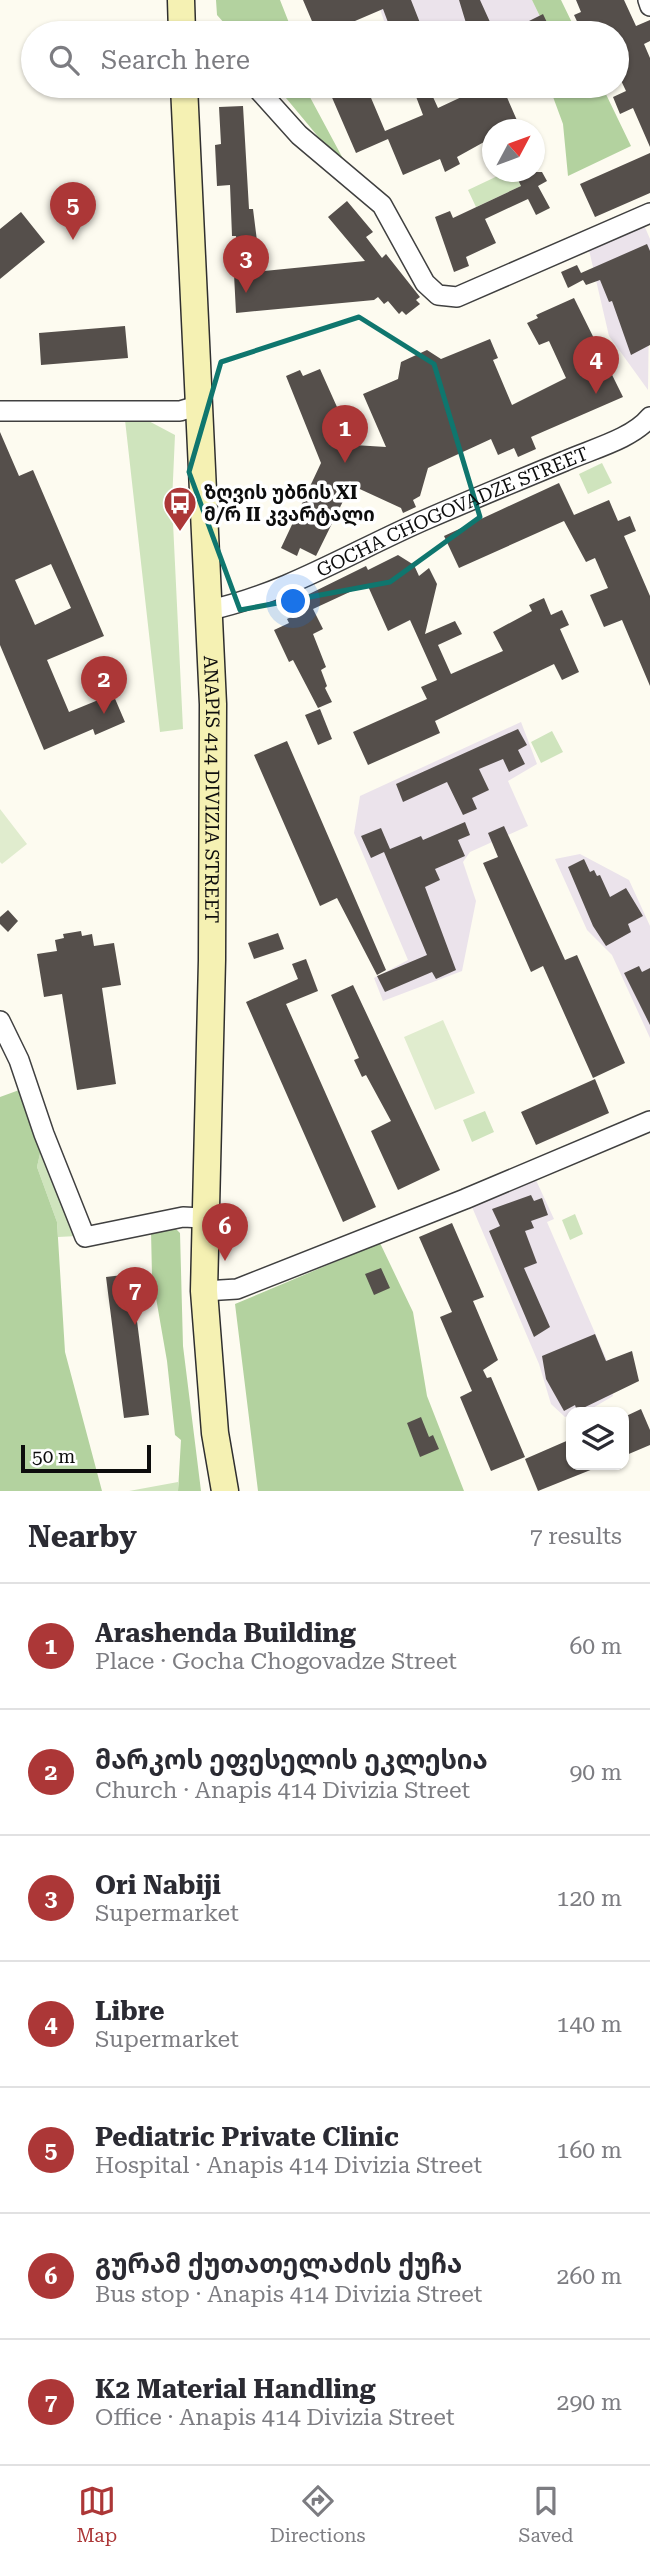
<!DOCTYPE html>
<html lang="en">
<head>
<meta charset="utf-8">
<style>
	body { margin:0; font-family:"Roboto Serif","Noto Sans Georgian",serif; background:#f2f2f3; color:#2b2b33 }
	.controls { position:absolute; right:21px; bottom:21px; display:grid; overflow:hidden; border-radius:14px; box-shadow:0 2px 5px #0004 }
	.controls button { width:63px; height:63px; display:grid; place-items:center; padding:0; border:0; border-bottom:2px solid #e1e1e2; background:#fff; color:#2b2b33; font:35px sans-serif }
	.compass { position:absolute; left:482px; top:119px; width:63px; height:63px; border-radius:50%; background:#fff; box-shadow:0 2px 5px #0004; rotate:49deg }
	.scale { position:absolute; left:21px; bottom:18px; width:130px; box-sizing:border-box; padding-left:7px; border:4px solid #0d0d0d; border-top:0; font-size:19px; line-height:24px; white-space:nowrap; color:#0d0d0d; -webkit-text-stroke:5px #fff; paint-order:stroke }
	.you { position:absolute; left:294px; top:602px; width:24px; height:24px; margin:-18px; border:5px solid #fff; border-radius:50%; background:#1a73e8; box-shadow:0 0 0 10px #1a73e833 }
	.badge { display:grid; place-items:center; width:46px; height:46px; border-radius:50%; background:#ac3737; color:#fff; font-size:23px; font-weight:700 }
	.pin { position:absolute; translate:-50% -58px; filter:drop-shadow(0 2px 4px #0008) }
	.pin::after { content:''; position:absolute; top:37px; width:24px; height:21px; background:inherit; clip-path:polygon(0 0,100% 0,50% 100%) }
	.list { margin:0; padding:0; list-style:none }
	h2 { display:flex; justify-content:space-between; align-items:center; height:91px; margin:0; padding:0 28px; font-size:30px }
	h2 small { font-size:23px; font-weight:400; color:#7c7c81 }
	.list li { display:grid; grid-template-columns:46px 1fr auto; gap:21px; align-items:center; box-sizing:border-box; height:126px; padding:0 28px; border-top:2px solid #e1e1e2 }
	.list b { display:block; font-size:26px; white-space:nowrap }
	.list p { margin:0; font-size:23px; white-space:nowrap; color:#7c7c81 }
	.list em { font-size:23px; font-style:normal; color:#7c7c81 }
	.icon { flex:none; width:38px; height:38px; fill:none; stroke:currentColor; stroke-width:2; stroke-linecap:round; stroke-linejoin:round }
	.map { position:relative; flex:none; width:650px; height:1491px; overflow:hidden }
	.search { position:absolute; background:#fff; box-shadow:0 2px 5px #0004; left:21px; right:21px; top:21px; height:77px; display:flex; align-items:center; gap:18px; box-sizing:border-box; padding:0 24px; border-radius:38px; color:#7c7c81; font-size:26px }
	.sheet { height:973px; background:#fff }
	nav { display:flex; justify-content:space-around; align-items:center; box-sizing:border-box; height:98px; border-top:2px solid #e1e1e2; background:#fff; font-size:19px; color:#7c7c81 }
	nav a { display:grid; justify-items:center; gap:4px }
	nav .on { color:#ac3737 }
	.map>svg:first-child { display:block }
	.industrial { fill:#ebe3eb }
	.green { fill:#cfe4bd }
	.forest { fill:#b3d29f }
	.pitch { fill:#e0ecce }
	.building { fill:#554f4b; fill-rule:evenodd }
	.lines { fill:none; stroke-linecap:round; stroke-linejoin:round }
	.minor-casing { stroke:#404040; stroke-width:22 }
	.secondary-casing { stroke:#2f2f2f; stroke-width:29 }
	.minor { stroke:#fff; stroke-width:19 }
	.secondary { stroke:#f5f1b3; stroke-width:26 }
	.marked { fill:none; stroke:#0f766e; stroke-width:5; stroke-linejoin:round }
	.labels { text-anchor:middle; stroke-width:7; stroke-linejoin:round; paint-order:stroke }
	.poi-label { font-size:19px; font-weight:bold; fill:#0d0d0d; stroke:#fff; text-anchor:start }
	.street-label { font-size:19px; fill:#0d0d0d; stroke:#fff }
</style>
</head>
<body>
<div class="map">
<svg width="650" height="1491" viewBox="0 0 650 1491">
	<rect width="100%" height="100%" fill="#fdfbf0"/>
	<path class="industrial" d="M 377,0 L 532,0 L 548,33 L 388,33 Z
		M 644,225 L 650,239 L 648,390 L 609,336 L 589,250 Z
		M 521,722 L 537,764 L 508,781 L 528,826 L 470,852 L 463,862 L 476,901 L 462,971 L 383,1001 L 374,978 L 408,960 L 354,833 L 360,796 Z
		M 580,854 L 629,880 L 650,926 L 650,1038 L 612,955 L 587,930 L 555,859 Z
		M 535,1178 L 554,1219 L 547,1222 L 608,1363 L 613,1396 L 586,1412 L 571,1412 L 571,1415 L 565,1417 L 551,1404 L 539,1364 L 472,1207 Z"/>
	<path class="green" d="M 506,172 L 514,172 L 521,186 L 476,207 L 468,190 Z
		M 143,418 L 175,435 L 172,502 L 183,729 L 160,732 L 125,420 Z
		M 602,463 L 612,483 L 588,494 L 579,474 Z
		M 552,731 L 563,752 L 541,763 L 531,742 Z
		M 485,1111 L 494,1132 L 472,1142 L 463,1120 Z
		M 43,1140 L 77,1236 L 58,1237 L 57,1222 L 37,1167 Z
		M 575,1214 L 583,1234 L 570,1240 L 562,1220 Z
		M 178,1482 L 178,1491 L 129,1491 Z"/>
	<path class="forest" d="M 216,0 L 280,0 L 293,33 L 233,33 L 217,15 Z
		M 532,0 L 561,0 L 577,33 L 548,33 Z
		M 276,86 L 304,86 L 355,181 Z
		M 549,86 L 602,86 L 631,146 L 568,176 L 563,124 Z
		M 22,1089 L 43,1140 L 37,1167 L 57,1222 L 65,1352 L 102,1491 L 0,1491 L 0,1097 Z
		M 175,1228 L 180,1233 L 183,1346 L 201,1491 L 178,1491 L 181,1440 L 175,1435 L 167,1361 L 152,1275 L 151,1231 Z
		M 380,1243 L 413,1312 L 427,1396 L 464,1491 L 258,1491 L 235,1304 Z"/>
	<path class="pitch" d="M 0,809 L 27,844 L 2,864 L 0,862 Z
		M 443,1020 L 475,1093 L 435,1110 L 404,1037 Z"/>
	<path class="building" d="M 303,0 L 411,0 L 424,33 L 392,33 L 383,9 L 355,21 L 360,33 L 317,33 Z
		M 459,0 L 480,0 L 495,33 L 469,33 Z
		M 576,0 L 624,0 L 636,26 L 650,20 L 650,41 L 644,44 L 650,58 L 650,147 L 633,108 L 620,114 L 613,97 L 626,91 L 617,72 L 617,33 L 600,33 L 596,26 L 582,32 L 574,15 L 581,12 Z
		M 543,14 L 552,33 L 528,33 L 523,24 Z
		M 327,86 L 366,86 L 385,131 L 423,115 L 412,86 L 428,86 L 438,108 L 485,86 L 502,86 L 519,125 L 510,130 L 493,130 L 493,137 L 457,157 L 460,164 L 445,172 L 440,159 L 403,175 L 388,139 L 356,153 Z
		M 243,106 L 249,209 L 253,209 L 257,241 L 237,243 L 236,236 L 232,236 L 230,185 L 217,186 L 215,145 L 221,144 L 219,107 Z
		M 650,153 L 650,193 L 595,217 L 580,184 Z
		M 514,172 L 542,172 L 547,181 L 538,186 L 550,208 L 536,215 L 528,199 L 485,219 L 496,243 L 466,257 L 469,266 L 454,272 L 435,217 L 450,211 L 453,218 L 521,186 Z
		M 347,201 L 373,232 L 366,237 L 382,258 L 386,254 L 420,297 L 416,300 L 420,304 L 406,315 L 402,311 L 399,314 L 388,301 L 384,304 L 378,297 L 374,300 L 236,313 L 234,274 L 365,261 L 328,217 Z
		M 21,212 L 45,242 L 0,279 L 0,229 Z
		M 647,244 L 650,251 L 650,345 L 631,355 L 612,301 L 609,302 L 600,280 L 586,285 L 583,280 L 568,288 L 561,272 L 577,265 L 581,273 Z
		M 574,298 L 623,397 L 531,437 L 536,449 L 518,457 L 514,448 L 498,455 L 491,439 L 428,468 L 420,496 L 413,500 L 416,507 L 403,513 L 401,508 L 351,485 L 316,556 L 300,548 L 297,556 L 281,548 L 321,463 L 286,376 L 300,370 L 303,376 L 320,369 L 354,445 L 386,447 L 363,394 L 398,379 L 401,362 L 427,350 L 441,359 L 490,339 L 498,358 L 493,360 L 512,405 L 566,378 L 549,341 L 539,345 L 527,323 L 538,318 L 536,315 Z
		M 125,326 L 128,358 L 41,365 L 39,333 Z
		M 0,432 L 19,476 L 33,470 L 104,636 L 47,660 L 69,712 L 113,694 L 125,722 L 95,735 L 93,729 L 44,750 L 0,645 ZM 51,564 L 71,608 L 35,625 L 15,580 Z
		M 559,483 L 574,515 L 609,500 L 618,521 L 630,516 L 636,531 L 624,536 L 650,596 L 650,686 L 622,620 L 604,627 L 590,595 L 608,588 L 595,558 L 586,562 L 564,521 L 459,568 L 444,536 Z
		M 398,555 L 414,565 L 419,576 L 429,568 L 437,584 L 425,634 L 455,621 L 462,634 L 438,645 L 451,674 L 503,651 L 493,632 L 532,611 L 529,605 L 544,598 L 551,615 L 562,610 L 569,625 L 560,629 L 579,672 L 562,680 L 554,664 L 435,721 L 440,733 L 368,765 L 353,732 L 427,699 L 421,687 L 437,680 L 410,620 L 388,631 L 367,584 L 313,609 L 323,629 L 313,634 L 326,667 L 321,670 L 327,686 L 325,688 L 332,702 L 318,708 L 293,660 L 289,662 L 274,630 L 289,623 L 287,619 L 302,611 L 297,600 L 366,566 L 368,570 Z
		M 320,709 L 332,739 L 318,745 L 305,715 Z
		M 518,729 L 527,745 L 518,750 L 525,764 L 509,772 L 503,759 L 479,769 L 489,790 L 472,798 L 477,809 L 463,815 L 447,782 L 403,802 L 396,784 Z
		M 287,741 L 386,970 L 377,975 L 337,898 L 320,906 L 254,755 Z
		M 465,822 L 470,835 L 458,840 L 465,856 L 435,869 L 440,880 L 425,887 L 456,970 L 436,979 L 432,972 L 385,992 L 377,976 L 427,955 L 384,852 L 371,858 L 361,836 L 381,828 L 390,849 L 421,836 L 423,840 Z
		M 504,826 L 565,960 L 577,955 L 625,1063 L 593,1078 L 543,966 L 531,972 L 483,863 L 498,857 L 488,833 Z
		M 584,859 L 590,872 L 594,870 L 597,876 L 600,875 L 610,897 L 626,888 L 643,916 L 628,924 L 631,932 L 606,946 L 593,926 L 568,867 Z
		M 8,910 L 18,921 L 8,932 L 0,924 L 0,917 Z
		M 81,931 L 82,936 L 92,934 L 94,946 L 114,943 L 121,985 L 102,988 L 116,1084 L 77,1090 L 62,994 L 44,997 L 37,954 L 57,951 L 55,940 L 64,938 L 63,934 Z
		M 278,933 L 284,949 L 254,959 L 248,943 Z
		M 306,959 L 318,991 L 286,1004 L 376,1207 L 343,1222 L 246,1002 L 298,979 L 292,964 Z
		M 639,966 L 642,972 L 650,968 L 650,1025 L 624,973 Z
		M 353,985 L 440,1170 L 398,1190 L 371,1131 L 391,1121 L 366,1075 L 362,1077 L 354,1060 L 359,1058 L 331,995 Z
		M 595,1079 L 609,1113 L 536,1145 L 521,1112 Z
		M 531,1195 L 534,1201 L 542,1198 L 548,1215 L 531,1221 L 534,1228 L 525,1231 L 537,1263 L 524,1268 L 550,1327 L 534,1337 L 489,1231 L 500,1226 L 492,1209 Z
		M 452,1223 L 484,1297 L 473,1301 L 498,1360 L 483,1370 L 487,1378 L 491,1377 L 525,1457 L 491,1471 L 460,1397 L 472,1391 L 440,1317 L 452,1312 L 419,1237 Z
		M 381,1268 L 390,1288 L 374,1295 L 365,1274 Z
		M 131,1274 L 149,1415 L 124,1418 L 106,1277 Z
		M 595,1334 L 606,1361 L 632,1351 L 639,1381 L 577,1411 L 575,1405 L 564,1411 L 546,1379 L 542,1356 Z
		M 641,1409 L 650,1430 L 650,1445 L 624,1456 L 624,1417 Z
		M 421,1417 L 429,1437 L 433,1435 L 439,1449 L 420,1457 L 407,1423 Z
		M 571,1439 L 571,1465 L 603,1465 L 538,1491 L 525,1459 Z"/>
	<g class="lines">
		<defs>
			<g id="minor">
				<path d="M 648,0 L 650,6"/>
				<path d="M 255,86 L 299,135 L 382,205 L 425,283 L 438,295 L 457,297 L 650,213"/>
				<path d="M 0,411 L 180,411 L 200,405"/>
				<path id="s1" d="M 210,610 C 287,593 355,550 427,519 C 473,499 519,480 565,461 C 592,449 632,439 650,417"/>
				<path d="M 0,1021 L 19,1060 L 44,1134 L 85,1237 L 183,1217 L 203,1218"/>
				<path d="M 204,1291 L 237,1289 L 465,1199 L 650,1121"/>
			</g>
			<g id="secondary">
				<path d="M 181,0 L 182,33"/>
				<path id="s2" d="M 184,86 L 213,704 L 212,960 L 204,1291 L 215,1433 L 225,1491"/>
			</g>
		</defs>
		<use href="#minor" class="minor-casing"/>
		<use href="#secondary" class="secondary-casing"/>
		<use href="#minor" class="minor"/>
		<use href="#secondary" class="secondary"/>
	</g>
	<path class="marked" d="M 359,317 L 434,364 L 480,517 L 390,582 L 240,610 L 189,472 L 221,362 Z"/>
	<defs>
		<symbol id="bus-pin" viewBox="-11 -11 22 30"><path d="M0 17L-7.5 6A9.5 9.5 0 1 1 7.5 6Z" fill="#ac3737" stroke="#fff"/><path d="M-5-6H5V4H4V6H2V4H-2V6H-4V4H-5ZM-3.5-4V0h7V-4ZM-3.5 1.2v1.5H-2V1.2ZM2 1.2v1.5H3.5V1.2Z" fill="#fff"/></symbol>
	</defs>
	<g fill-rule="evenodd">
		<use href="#bus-pin" x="161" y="484" width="38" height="52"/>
	</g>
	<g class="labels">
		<g class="poi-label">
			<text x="204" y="499">ზღვის უბნის XI<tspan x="204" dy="22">მ/რ II კვარტალი</tspan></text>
		</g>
		<g class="street-label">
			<text dy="7" stroke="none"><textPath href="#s1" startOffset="262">GOCHA CHOGOVADZE STREET</textPath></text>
			<text dy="7" stroke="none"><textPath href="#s2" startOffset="704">ANAPIS 414 DIVIZIA STREET</textPath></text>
		</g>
	</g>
</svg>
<div class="controls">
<button><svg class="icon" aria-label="layers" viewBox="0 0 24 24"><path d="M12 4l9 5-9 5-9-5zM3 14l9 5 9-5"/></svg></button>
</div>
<svg class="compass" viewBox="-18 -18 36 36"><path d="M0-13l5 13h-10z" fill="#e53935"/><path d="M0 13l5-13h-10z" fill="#7c7c81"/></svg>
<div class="scale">50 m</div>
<div class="you"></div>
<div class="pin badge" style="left:345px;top:463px">1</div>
<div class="pin badge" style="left:104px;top:714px">2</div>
<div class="pin badge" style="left:246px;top:293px">3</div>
<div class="pin badge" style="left:596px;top:394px">4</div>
<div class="pin badge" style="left:73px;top:240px">5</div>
<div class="pin badge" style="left:225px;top:1261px">6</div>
<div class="pin badge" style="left:135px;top:1325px">7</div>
<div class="search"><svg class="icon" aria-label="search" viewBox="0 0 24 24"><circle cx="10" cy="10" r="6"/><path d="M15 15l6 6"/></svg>Search here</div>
</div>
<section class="sheet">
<h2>Nearby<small>7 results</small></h2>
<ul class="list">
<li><span class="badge">1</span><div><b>Arashenda Building</b><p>Place · Gocha Chogovadze Street</p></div><em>60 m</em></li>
<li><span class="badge">2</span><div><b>მარკოს ეფესელის ეკლესია</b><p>Church · Anapis 414 Divizia Street</p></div><em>90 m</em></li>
<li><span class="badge">3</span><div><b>Ori Nabiji</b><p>Supermarket</p></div><em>120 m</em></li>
<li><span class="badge">4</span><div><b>Libre</b><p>Supermarket</p></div><em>140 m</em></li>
<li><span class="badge">5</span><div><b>Pediatric Private Clinic</b><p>Hospital · Anapis 414 Divizia Street</p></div><em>160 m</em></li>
<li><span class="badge">6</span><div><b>გურამ ქუთათელაძის ქუჩა</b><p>Bus stop · Anapis 414 Divizia Street</p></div><em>260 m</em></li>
<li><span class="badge">7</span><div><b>K2 Material Handling</b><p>Office · Anapis 414 Divizia Street</p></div><em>290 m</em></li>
</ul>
</section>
<nav>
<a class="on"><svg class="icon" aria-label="map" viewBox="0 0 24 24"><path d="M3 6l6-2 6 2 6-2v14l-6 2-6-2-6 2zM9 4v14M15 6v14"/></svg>Map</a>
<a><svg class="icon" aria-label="directions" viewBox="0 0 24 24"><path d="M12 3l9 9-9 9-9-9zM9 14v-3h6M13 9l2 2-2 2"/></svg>Directions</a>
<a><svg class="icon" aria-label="saved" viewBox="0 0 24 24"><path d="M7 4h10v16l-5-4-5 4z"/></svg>Saved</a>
</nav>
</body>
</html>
